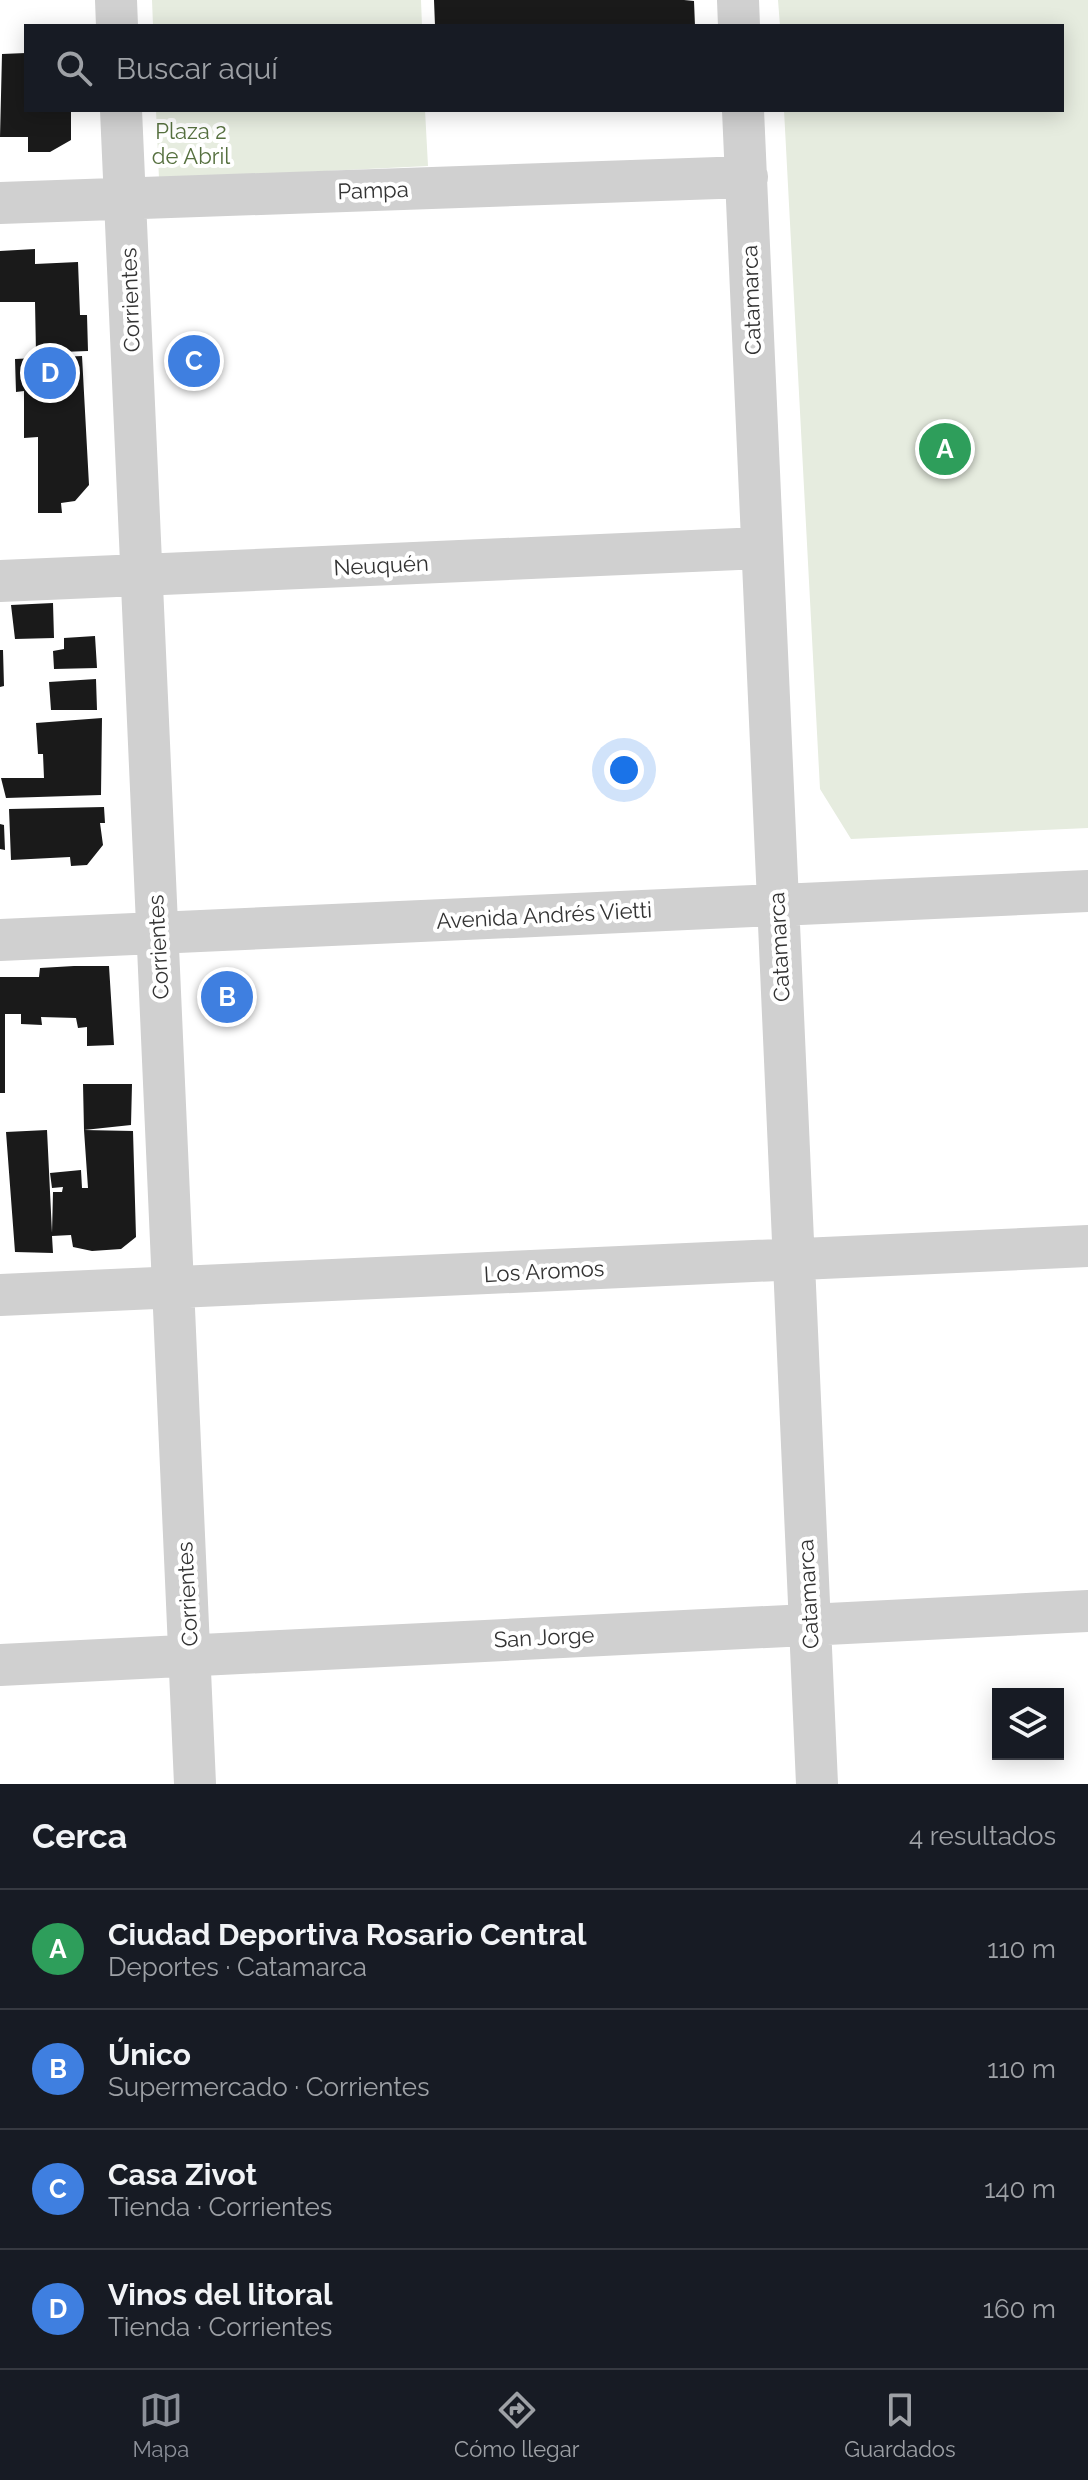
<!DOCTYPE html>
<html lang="es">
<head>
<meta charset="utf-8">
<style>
	body { margin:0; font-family:Raleway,sans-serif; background:#20242c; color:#f1f3f6 }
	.controls { position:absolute; right:24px; bottom:24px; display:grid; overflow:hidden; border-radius:0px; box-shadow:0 4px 20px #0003 }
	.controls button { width:72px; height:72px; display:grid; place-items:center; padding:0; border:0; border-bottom:2px solid #363941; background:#171b24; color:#f1f3f6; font:40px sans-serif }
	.you { position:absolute; left:624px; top:770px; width:28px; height:28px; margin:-20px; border:6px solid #fff; border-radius:50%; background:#1a73e8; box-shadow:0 0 0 12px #1a73e833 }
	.badge { display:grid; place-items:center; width:52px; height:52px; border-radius:50%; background:#8c9099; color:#fff; font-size:26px; font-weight:700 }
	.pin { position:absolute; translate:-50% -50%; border:4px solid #fff; box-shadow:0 2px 8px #0006 }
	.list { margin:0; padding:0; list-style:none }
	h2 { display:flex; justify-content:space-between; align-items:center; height:104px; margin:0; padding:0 32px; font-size:34px }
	h2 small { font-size:26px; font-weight:400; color:#9ea1a6 }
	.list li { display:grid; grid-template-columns:52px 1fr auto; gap:24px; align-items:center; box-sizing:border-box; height:120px; padding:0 32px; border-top:2px solid #363941 }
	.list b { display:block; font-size:30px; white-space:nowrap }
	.list p { margin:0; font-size:26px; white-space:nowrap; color:#9ea1a6 }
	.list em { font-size:26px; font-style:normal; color:#9ea1a6 }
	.icon { flex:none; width:44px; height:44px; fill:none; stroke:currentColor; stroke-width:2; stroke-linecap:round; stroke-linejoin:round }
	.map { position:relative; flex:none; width:1088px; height:1784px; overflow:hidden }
	.search { position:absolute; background:#171b24; box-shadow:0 4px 20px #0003; left:24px; right:24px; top:24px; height:88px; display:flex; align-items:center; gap:20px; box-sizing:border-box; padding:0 28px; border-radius:0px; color:#9ea1a6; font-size:30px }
	.sheet { height:584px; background:#171b24 }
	nav { display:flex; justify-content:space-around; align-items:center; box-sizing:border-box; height:112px; border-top:2px solid #363941; background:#171b24; font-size:22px; color:#9ea1a6 }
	nav a { display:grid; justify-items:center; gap:4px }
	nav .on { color:#8c9099 }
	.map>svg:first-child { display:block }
	.green { fill:#e6ecdf }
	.building { fill:#1a1a1a }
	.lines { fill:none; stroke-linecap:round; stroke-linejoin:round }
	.minor { stroke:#d0d0d0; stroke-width:42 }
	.labels { text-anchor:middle; stroke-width:8; stroke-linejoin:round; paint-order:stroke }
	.park-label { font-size:22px; fill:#56703f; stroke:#fff }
	.street-label { font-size:22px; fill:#333; stroke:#fff }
</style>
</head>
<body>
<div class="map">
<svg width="1088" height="1784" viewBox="0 0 1088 1784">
	<rect width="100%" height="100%" fill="#fff"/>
	<path class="green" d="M 152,0 L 421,0 L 422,26 L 153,26 Z
		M 778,0 L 1088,0 L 1088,828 L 851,839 L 820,789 L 784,110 L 1062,110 L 1062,26 L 780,26 Z
		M 156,110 L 425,110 L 428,166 L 159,179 Z"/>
	<path class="building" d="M 434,0 L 684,0 L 694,1 L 695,26 L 435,26 Z
		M 26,53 L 26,110 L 71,110 L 71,140 L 50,152 L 28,152 L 28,137 L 0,137 L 2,54 Z
		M 35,249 L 35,264 L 78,262 L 80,315 L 87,315 L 88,351 L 36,353 L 35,302 L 0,302 L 0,251 Z
		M 218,349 L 219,370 L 168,373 L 169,353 Z
		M 82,356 L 89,485 L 75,501 L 61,503 L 62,513 L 38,513 L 38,437 L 24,438 L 24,391 L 16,392 L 15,359 Z
		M 53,603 L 54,638 L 15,639 L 11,605 Z
		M 95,636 L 97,668 L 54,669 L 53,651 L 64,649 L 64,638 Z
		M 0,650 L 3,650 L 4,686 L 0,687 Z
		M 96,679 L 97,710 L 51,710 L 49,682 Z
		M 102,718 L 101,795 L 6,798 L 1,778 L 44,778 L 43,754 L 38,754 L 36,723 Z
		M 104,807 L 105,823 L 100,823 L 103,845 L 87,865 L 71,866 L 70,857 L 11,860 L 9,809 Z
		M 0,824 L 4,825 L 5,850 L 0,849 Z
		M 74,966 L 109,966 L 114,1045 L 87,1046 L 87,1027 L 78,1028 L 76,1018 L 41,1017 L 42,1025 L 21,1024 L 21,1014 L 5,1014 L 5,1093 L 0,1093 L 0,977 L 39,977 L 40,968 Z
		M 83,1084 L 132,1084 L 131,1125 L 84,1130 Z
		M 47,1130 L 52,1233 L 53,1192 L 62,1192 L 63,1187 L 52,1188 L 50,1173 L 81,1170 L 82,1188 L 88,1188 L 84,1130 L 133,1131 L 136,1237 L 121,1249 L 92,1251 L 73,1247 L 71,1235 L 52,1236 L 53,1253 L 15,1252 L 6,1132 Z"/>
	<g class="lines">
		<path class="minor" d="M 116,0 L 117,26
			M 738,0 L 739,26
			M 121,110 L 195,1784
			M 743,110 L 817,1784
			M 0,203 L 747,177
			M 0,581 L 761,548
			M 0,940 L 1088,891
			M 0,1295 L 1088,1246
			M 0,1665 L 1088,1611"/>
	</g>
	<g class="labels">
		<g class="park-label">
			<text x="191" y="139">Plaza 2<tspan x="191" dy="25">de Abril</tspan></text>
		</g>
		<g class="street-label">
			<text transform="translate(373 190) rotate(-2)" y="8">Pampa</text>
			<text transform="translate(130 300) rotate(-92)" y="8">Corrientes</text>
			<text transform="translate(751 300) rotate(-92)" y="8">Catamarca</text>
			<text transform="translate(381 565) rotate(-3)" y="8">Neuquén</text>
			<text transform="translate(544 915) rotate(-3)" y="8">Avenida Andrés Vietti</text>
			<text transform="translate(158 947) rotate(-93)" y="8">Corrientes</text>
			<text transform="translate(779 947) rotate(-93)" y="8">Catamarca</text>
			<text transform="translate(544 1271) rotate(-3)" y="8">Los Aromos</text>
			<text transform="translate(187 1594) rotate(-93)" y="8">Corrientes</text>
			<text transform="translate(808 1594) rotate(-93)" y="8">Catamarca</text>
			<text transform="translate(544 1637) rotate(-3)" y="8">San Jorge</text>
		</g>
	</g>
</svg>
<div class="controls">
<button><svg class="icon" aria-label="layers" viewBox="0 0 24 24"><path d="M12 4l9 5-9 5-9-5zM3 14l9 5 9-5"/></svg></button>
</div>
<div class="you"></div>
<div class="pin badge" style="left:945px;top:449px;background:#2e9e5b">A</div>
<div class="pin badge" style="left:227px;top:997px;background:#3f7fe0">B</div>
<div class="pin badge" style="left:194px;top:361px;background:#3f7fe0">C</div>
<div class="pin badge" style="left:50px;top:373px;background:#3f7fe0">D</div>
<div class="search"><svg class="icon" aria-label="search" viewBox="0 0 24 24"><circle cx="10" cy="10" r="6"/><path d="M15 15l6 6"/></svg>Buscar aquí</div>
</div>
<section class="sheet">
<h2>Cerca<small>4 resultados</small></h2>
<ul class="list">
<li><span class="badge" style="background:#2e9e5b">A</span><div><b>Ciudad Deportiva Rosario Central</b><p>Deportes · Catamarca</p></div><em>110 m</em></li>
<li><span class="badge" style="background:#3f7fe0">B</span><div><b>Único</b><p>Supermercado · Corrientes</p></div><em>110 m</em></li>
<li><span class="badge" style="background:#3f7fe0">C</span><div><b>Casa Zivot</b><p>Tienda · Corrientes</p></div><em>140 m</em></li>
<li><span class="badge" style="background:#3f7fe0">D</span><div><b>Vinos del litoral</b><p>Tienda · Corrientes</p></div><em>160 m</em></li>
</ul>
</section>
<nav>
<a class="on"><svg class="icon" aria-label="map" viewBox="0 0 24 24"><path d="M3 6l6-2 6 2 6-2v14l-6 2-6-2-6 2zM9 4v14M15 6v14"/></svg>Mapa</a>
<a><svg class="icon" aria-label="directions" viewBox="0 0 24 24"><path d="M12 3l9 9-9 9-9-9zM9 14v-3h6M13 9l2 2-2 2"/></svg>Cómo llegar</a>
<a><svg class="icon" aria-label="saved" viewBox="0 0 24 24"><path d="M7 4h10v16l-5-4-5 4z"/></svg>Guardados</a>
</nav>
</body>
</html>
